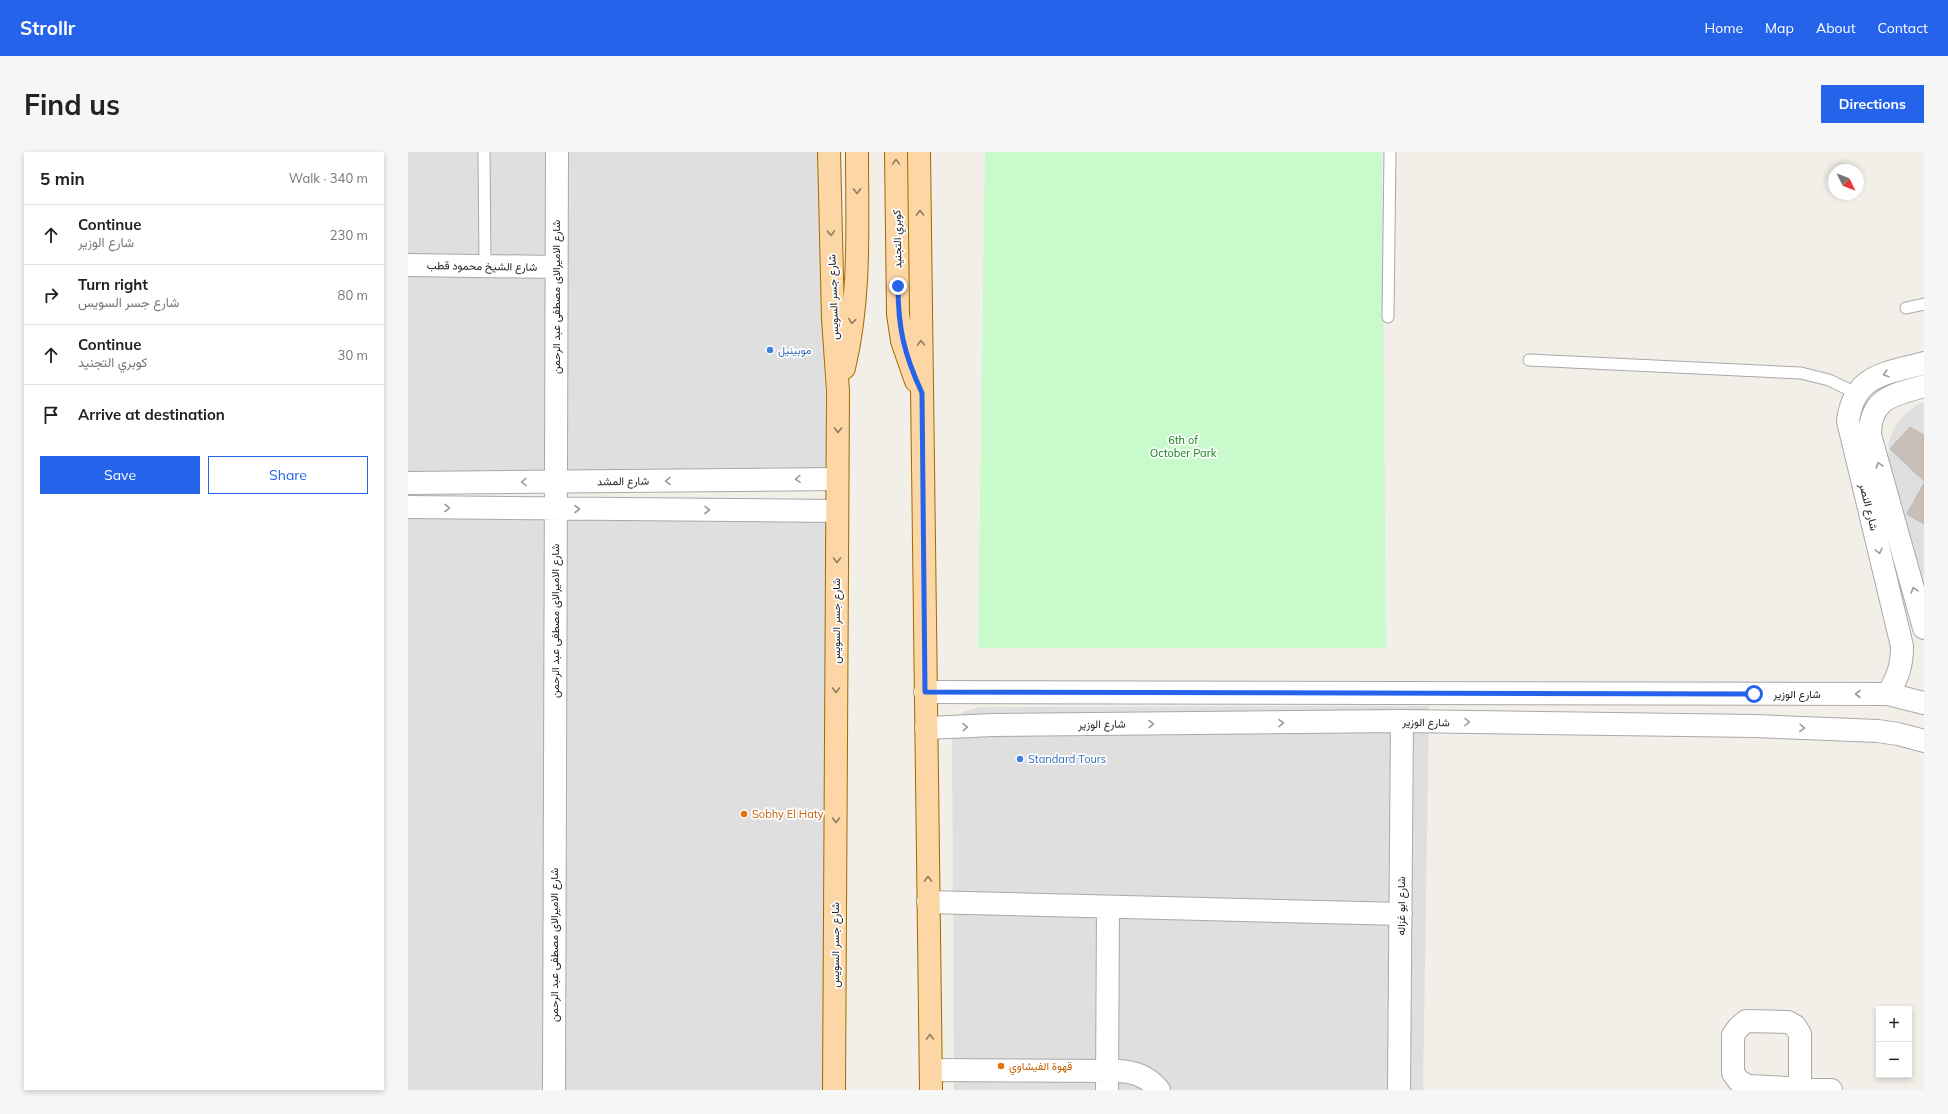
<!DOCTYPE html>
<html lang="en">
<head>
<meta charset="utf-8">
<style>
	body { margin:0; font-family:Mulish,Vazirmatn,sans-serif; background:#f6f6f6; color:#222 }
	.controls { position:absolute; right:12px; bottom:12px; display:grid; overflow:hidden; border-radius:0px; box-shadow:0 2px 6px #0003 }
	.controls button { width:36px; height:36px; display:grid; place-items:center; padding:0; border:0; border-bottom:1px solid #e0e0e0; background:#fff; color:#222; font:20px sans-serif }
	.compass { position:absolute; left:1420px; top:12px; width:36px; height:36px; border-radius:50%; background:#fff; box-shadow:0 2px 6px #0003; rotate:133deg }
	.stop { position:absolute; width:12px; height:12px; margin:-9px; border:3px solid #2563eb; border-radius:50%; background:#fff }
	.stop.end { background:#2563eb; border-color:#fff; box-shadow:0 1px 4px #0008 }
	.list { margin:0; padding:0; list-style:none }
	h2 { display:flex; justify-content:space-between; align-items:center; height:52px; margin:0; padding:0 16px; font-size:17px }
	h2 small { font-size:13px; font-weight:400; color:#767676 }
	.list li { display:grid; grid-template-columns:26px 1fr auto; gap:12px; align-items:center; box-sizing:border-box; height:60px; padding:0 16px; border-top:1px solid #e0e0e0 }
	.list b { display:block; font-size:15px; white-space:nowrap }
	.list p { margin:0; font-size:13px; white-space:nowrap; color:#767676 }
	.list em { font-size:13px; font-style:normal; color:#767676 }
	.actions { display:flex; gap:8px; padding:12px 16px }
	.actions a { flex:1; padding:9px 0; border:1px solid #2563eb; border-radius:0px; text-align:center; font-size:14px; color:#2563eb }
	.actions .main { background:#2563eb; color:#fff }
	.icon { flex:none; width:22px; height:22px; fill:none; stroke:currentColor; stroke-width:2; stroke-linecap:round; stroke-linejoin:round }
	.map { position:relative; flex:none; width:1516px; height:938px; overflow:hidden; border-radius:0px }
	header { display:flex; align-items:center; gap:24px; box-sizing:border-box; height:56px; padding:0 20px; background:#2563eb; color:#fff }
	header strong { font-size:19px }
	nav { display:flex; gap:22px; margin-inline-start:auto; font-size:14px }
	.intro { display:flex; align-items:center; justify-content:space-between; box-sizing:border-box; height:96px; padding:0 24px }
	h1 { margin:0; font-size:28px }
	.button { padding:10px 18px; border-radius:0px; background:#2563eb; color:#fff; font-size:14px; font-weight:700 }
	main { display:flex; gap:24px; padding:0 24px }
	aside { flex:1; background:#fff; border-radius:0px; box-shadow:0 2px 6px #0003 }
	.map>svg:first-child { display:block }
	.residential { fill:#e0dfdf }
	.park { fill:#c8facc }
	.building { fill:#c7bfb8; stroke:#c4b6ab }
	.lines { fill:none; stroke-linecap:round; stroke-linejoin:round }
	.service-casing { stroke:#a9a9a9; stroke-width:13 }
	.minor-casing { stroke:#a9a9a9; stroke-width:24 }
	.primary-casing { stroke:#a06b00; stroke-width:24 }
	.service { stroke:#fff; stroke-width:11 }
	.minor { stroke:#fff; stroke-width:22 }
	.primary { stroke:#fcd6a4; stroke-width:22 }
	.oneway { stroke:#8f7c63 }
	.oneway2 { stroke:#9c9c9c }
	.route { stroke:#2563eb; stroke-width:5 }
	.shop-dot { fill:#3f7fe0; stroke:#fff; stroke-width:1.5 }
	.food-dot { fill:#e8710a; stroke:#fff; stroke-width:1.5 }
	.labels { text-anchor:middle; stroke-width:3.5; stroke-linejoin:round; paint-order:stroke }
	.street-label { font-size:11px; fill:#222; stroke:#fff }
	.shop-label { font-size:11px; fill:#366cbe; stroke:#fff; text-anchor:start }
	.park-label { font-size:11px; fill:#0c8416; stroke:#fff }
	.food-label { font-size:11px; fill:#c56008; stroke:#fff; text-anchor:start }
</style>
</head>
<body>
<header>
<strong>Strollr</strong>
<nav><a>Home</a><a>Map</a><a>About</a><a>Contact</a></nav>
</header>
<div class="intro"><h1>Find us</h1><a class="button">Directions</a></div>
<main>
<aside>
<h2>5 min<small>Walk · 340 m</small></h2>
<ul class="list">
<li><svg class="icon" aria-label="ahead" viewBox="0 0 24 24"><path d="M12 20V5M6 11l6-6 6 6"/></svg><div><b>Continue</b><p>شارع الوزير</p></div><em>230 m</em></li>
<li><svg class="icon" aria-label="right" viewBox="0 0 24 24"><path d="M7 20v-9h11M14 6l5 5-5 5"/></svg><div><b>Turn right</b><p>شارع جسر السويس</p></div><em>80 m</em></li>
<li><svg class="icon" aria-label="ahead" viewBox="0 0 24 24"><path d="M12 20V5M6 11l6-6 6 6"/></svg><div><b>Continue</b><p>كوبري التجنيد</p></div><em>30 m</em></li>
<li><svg class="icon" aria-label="arrive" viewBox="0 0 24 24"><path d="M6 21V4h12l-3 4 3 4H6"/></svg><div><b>Arrive at destination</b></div></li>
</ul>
<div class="actions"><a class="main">Save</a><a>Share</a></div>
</aside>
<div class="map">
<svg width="1516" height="938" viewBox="0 0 1516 938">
	<rect width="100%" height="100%" fill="#f2efe9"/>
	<path class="residential" d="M 0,0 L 411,0 L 419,317 L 0,320 Z
		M 1516,250 L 1516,434 L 1480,305 L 1481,289 L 1487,274 L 1497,262 L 1510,252 Z
		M 0,365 L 421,369 L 416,938 L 0,938 Z
		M 1021,554 L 1015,938 L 546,938 L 544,579 L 551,564 L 555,560 L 571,555 Z"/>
	<path class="park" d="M 577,0 L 974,0 L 978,496 L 570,496 Z"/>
	<path class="building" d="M 1502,275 L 1516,283 L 1516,329 L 1482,297 Z
		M 1516,331 L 1516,372 L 1499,362 Z"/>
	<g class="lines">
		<defs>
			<path id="service" d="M 76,0 L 77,114
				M 1498,156 L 1516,152
				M 980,165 L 982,0
				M 1121,208 L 1393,221 L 1421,228 L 1448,241"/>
			<path id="minor" d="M 0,113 L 148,115
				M 1516,234 C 1486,243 1462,245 1462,283 L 1516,476
				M 0,331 L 429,327
				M 0,355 L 429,359
				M 517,540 L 1480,542 L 1516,551
				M 1480,542 C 1490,524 1494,515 1494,494 L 1440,269 C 1446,222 1477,222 1516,211
				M 518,576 L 585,573 L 994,569 L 1347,574 L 1470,579 L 1490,582 L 1516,589
				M 520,750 L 993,762
				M 523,918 L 711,919 C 728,920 740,925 751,938
				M 1392,937 L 1392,882 L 1387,874 L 1380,870 L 1338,869 L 1331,875 L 1325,883 L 1325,921 L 1331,929 L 1340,934 L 1423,938
				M 146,938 L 149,0
				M 699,938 L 700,755
				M 991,938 L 994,569"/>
			<path id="primary" d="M 421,0 L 425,167 L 430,239 L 426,938
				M 488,0 L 490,162 L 494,189 L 508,229
				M 511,0 L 523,938
				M 436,216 C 453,145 449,72 449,0"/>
		</defs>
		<use href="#service" class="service-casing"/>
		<use href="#minor" class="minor-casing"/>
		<use href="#primary" class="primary-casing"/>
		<use href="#service" class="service"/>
		<use href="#minor" class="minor"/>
		<use href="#primary" class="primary"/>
	</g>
	<defs><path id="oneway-chevron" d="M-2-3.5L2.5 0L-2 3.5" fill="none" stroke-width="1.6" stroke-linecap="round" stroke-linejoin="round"/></defs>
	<g class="oneway">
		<use href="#oneway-chevron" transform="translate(488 10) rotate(-91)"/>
		<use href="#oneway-chevron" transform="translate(449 39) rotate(90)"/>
		<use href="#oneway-chevron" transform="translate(512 61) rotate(-91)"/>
		<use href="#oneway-chevron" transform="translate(423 81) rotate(88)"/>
		<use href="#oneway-chevron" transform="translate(444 169) rotate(99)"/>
		<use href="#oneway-chevron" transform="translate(513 191) rotate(-91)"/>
		<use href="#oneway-chevron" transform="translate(430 278) rotate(90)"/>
		<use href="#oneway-chevron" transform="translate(429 408) rotate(90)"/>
		<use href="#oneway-chevron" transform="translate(428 538) rotate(90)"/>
		<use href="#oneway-chevron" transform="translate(428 668) rotate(90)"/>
		<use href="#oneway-chevron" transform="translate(520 727) rotate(-90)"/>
		<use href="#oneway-chevron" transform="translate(522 885) rotate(-91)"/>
	</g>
	<g class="oneway2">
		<use href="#oneway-chevron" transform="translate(1478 222) rotate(163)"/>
		<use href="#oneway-chevron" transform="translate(1471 313) rotate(-106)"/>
		<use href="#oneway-chevron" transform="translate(390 327) rotate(179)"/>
		<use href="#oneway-chevron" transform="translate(260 329) rotate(179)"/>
		<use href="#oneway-chevron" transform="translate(116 330) rotate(179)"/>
		<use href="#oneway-chevron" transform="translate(39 356) rotate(1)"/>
		<use href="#oneway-chevron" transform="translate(169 357)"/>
		<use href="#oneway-chevron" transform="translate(299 358)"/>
		<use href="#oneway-chevron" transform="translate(1471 399) rotate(76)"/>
		<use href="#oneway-chevron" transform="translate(1506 438) rotate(-106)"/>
		<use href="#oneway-chevron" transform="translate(1450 542) rotate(-180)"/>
		<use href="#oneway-chevron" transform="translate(1059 570) rotate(1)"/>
		<use href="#oneway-chevron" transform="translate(873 571) rotate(-1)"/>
		<use href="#oneway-chevron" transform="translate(743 572) rotate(-1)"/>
		<use href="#oneway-chevron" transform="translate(557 575) rotate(-3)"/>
		<use href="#oneway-chevron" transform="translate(1394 576) rotate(2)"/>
	</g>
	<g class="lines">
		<path class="route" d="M 490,134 C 490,176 496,202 514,241 L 517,540 L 1346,542"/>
	</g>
	<g class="shop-dot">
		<circle cx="362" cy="198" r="4"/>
		<circle cx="612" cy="607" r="4"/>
	</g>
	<g class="food-dot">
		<circle cx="336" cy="662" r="4"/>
		<circle cx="593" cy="914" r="4"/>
	</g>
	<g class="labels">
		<g class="street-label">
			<text transform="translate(489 87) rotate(-91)" y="4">كوبري التجنيد</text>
			<text transform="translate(74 114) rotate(1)" y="4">شارع الشيخ محمود قطب</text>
			<text transform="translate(148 145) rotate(-90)" y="4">شارع الاميرالاى مصطفى عبد الرحمن</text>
			<text transform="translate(425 145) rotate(-92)" y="4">شارع جسر السويس</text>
			<text transform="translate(215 329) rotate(-1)" y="4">شارع المشد</text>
			<text transform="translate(1461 355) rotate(76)" y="4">شارع النصر</text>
			<text transform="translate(147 469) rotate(-90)" y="4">شارع الاميرالاى مصطفى عبد الرحمن</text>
			<text transform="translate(428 469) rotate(-90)" y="4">شارع جسر السويس</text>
			<text x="1389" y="546">شارع الوزير</text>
			<text transform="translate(1018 570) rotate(1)" y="4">شارع الوزير</text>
			<text transform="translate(694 572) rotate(-1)" y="4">شارع الوزير</text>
			<text transform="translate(993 754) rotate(-90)" y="4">شارع ابو غزاله</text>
			<text transform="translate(146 793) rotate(-90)" y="4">شارع الاميرالاى مصطفى عبد الرحمن</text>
			<text transform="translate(427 793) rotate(-90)" y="4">شارع جسر السويس</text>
		</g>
		<g class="shop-label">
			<text x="370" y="202">موبينيل</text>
			<text x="620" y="611">Standard Tours</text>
		</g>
		<g class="park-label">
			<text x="775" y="292">6th of<tspan x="775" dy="13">October Park</tspan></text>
		</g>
		<g class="food-label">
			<text x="344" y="666">Sobhy El Haty</text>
			<text x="601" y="918">قهوة الفيشاوي</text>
		</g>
	</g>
</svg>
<div class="controls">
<button>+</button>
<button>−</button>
</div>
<svg class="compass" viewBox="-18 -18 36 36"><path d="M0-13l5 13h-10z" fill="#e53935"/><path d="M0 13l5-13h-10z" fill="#767676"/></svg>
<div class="stop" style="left:1346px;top:542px"></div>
<div class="stop end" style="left:490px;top:134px"></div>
</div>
</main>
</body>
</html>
